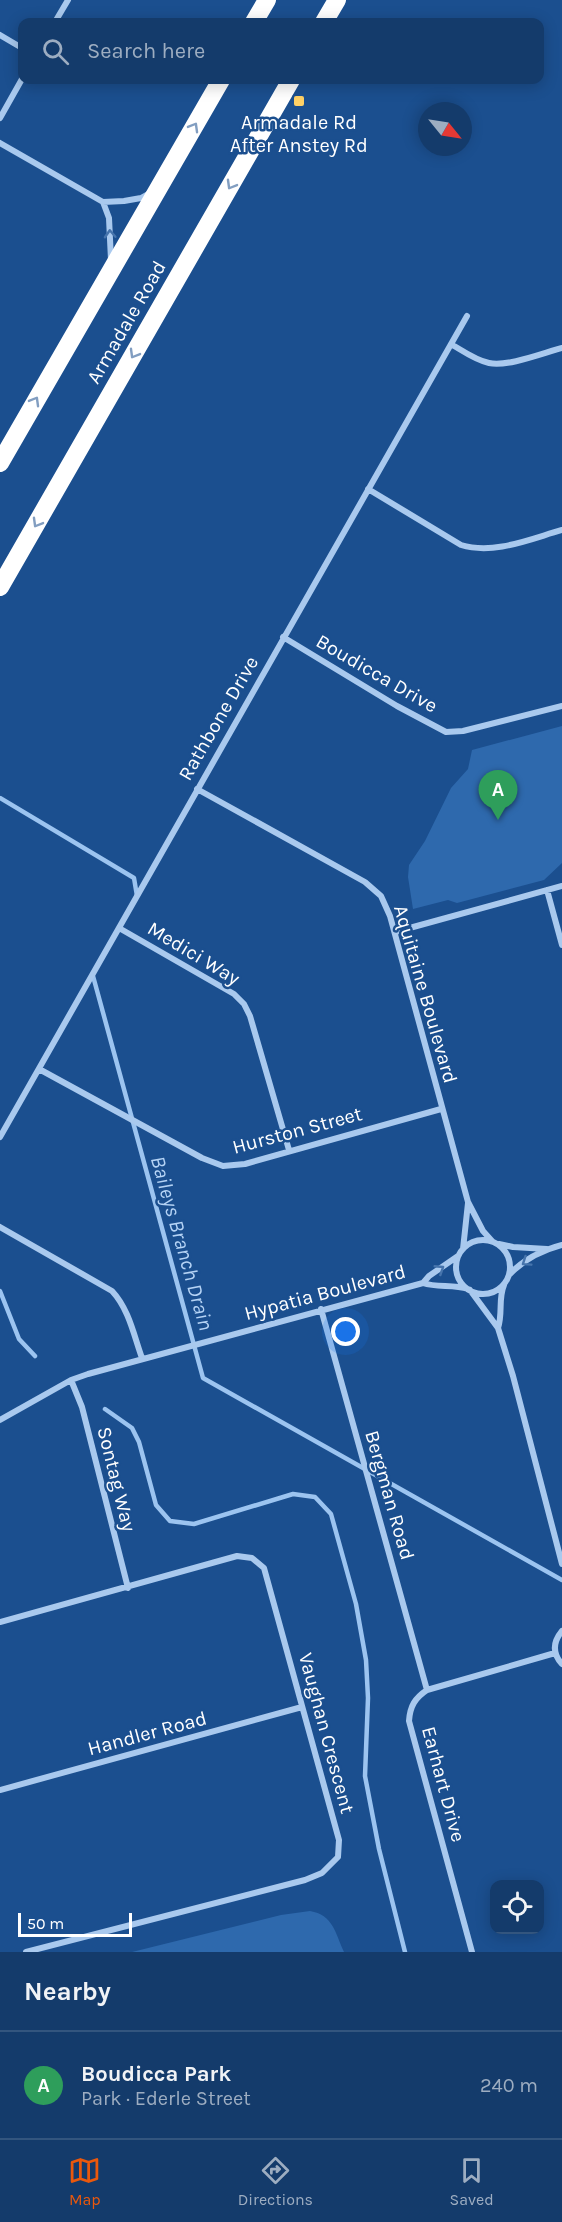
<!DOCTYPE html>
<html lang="en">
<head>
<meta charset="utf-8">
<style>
	body { margin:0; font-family:Karla,sans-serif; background:#214673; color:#f1f3f6 }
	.controls { position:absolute; right:18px; bottom:18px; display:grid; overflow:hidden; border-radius:12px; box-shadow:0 3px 15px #0003 }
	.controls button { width:54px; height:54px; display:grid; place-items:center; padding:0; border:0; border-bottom:2px solid #33557e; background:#143b6b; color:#f1f3f6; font:30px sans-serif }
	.compass { position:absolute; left:418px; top:102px; width:54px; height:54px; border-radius:50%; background:#143b6b; box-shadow:0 3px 15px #0003; rotate:120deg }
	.scale { position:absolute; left:18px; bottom:15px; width:114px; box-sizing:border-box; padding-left:6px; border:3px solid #fff; border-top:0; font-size:16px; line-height:21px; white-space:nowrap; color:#fff; -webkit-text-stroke:4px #1b4f8f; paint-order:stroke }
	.you { position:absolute; left:346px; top:1332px; width:21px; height:21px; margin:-15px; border:4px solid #fff; border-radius:50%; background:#1a73e8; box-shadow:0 0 0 9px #1a73e833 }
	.badge { display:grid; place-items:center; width:39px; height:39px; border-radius:50%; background:#ea580c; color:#fff; font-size:20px; font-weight:700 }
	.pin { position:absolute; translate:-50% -50px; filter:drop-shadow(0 2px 3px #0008) }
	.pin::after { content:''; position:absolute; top:32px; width:21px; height:18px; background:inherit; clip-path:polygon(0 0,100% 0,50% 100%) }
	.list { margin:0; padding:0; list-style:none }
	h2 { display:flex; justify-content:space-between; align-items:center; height:78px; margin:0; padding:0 24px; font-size:26px }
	h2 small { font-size:20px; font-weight:400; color:#9dadc1 }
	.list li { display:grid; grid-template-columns:39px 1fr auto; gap:18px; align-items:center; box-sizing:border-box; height:108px; padding:0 24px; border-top:2px solid #33557e }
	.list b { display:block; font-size:22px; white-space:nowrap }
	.list p { margin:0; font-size:20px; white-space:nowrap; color:#9dadc1 }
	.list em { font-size:20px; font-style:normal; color:#9dadc1 }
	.icon { flex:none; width:33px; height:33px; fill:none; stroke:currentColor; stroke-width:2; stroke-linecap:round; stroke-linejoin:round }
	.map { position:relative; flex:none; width:562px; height:1952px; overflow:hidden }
	.search { position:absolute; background:#143b6b; box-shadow:0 3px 15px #0003; left:18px; right:18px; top:18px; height:66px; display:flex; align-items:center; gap:15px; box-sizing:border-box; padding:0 21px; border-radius:12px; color:#9dadc1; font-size:22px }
	.sheet { height:186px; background:#143b6b }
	nav { display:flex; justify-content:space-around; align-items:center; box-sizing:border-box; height:84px; border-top:2px solid #33557e; background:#143b6b; font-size:16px; color:#9dadc1 }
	nav a { display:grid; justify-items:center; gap:3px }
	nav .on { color:#ea580c }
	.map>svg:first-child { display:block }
	.green { fill:#2e69ad }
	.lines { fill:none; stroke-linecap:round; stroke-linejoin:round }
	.stream { stroke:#9cc4f0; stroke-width:4.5 }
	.street { stroke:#a9c9ee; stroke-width:6 }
	.highway { stroke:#fff; stroke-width:18 }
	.oneway { stroke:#829ec1 }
	.oneway2 { stroke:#4674ac }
	.poi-dot { fill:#ffd166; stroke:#1b4f8f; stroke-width:2 }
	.labels { text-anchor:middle; stroke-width:5; stroke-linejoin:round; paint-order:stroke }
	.poi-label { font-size:20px; fill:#fff; stroke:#1b4f8f }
	.street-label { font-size:20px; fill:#fff; stroke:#1b4f8f }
	.water-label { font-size:21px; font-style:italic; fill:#b5d3f5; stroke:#1b4f8f }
</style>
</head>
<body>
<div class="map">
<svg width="562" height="1952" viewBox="0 0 562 1952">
	<rect width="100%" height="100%" fill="#1b4f8f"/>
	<path class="green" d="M 562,726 L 562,863 L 544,880 L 457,903 L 448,900 L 413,909 L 408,877 L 409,865 L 425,841 L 451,788 L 468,769 L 472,750 Z
		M 310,1911 C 333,1915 335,1932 344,1952 L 132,1952 L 281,1915 Z"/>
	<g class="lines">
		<path class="stream" d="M 0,798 L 134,878 L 137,896
			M 93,976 L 203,1378 L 562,1580
			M 0,1291 L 19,1339 L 35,1356
			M 105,1409 L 132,1428 L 139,1442 L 156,1505 L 170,1521 L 194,1524 L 293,1494 L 315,1497 L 331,1514 L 356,1604 L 366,1660 L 368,1698 L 365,1776 L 379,1849 L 405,1952"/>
		<path class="street" d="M 55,22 L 68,0
			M 0,35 L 22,48
			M 0,118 L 22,79
			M 0,143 L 103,202 L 124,201 L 141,198 L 150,193
			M 103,202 L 109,218 L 111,260
			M 451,344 C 463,351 475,360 489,363 C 508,367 543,353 562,348
			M 368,489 L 461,545 C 494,555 530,539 562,530
			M 283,637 L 397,706 L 446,732 L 463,731 L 562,706
			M 197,789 L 365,882 L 381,896 L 390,916 L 468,1202 L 483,1231 L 492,1241
			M 547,890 L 562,945
			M 119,928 L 234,994 L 244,1004 L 250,1016 L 289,1150
			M 395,932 L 562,886
			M 39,1069 L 202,1158 L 223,1166 L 245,1164 L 441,1109
			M 0,1137 L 467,316
			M 0,1227 L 112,1291 C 129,1309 134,1336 142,1358
			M456 1267a27 27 0 1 1 54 0a27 27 0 1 1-54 0Z
			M 499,1244 L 513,1247 L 547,1249
			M 463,1249 L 468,1203
			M 509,1275 C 523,1260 543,1250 562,1245
			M 423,1283 C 437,1288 453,1284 468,1289
			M 470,1290 L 498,1328 L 513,1376 L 562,1564
			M 321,1309 L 427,1690
			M 498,1328 C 503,1313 498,1299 504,1285
			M 71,1380 L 82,1407 L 128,1588
			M 0,1420 L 71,1380 L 88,1374 L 423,1283 L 429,1276 L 458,1256
			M 0,1622 L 237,1556 L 252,1558 L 264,1568 L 339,1840 L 338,1857 L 322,1873 L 305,1880 L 26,1952
			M 562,1631 C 553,1642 552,1653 562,1664
			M 0,1790 L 302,1707
			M 472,1952 L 409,1721 C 410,1706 415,1698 427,1690 L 555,1653"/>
		<path class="highway" d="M 254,22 L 267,0
			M 324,22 L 337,0
			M 0,463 L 221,80
			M 0,587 L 291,80"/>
	</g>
	<defs><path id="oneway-chevron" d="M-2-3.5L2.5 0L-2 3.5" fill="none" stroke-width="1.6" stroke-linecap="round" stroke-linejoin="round" transform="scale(1.5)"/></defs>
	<g class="oneway">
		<use href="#oneway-chevron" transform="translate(194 127) rotate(-60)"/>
		<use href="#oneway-chevron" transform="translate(231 185) rotate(120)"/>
		<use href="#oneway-chevron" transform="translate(134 354) rotate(120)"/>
		<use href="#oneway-chevron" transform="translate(35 401) rotate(-60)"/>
		<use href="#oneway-chevron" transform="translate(37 523) rotate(120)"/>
	</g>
	<g class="oneway2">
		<use href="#oneway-chevron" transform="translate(110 234) rotate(-93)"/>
		<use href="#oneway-chevron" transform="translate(526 1262) rotate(146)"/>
		<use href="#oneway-chevron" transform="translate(440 1269) rotate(-33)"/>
	</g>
	<rect class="poi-dot" x="293" y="95" width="12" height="12" rx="3"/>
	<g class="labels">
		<g class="poi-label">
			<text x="299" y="129">Armadale Rd<tspan x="299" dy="23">After Anstey Rd</tspan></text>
		</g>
		<g class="street-label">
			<text transform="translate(126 322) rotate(-60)" y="7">Armadale Road</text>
			<text transform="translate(377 673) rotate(30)" y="7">Boudicca Drive</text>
			<text transform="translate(218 718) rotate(-60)" y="7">Rathbone Drive</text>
			<text transform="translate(194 953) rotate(31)" y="7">Medici Way</text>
			<text transform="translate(426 994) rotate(74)" y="7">Aquitaine Boulevard</text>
			<text transform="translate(297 1130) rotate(-15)" y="7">Hurston Street</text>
			<text transform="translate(325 1292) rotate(-15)" y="7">Hypatia Boulevard</text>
			<text transform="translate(117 1479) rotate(76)" y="7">Sontag Way</text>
			<text transform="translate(390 1495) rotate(74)" y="7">Bergman Road</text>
			<text transform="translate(147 1733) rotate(-15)" y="7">Handler Road</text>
			<text transform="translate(327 1733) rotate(75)" y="7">Vaughan Crescent</text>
			<text transform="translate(444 1784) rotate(75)" y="7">Earhart Drive</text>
		</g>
		<g class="water-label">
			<text transform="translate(182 1243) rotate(74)" y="7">Baileys Branch Drain</text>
		</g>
	</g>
</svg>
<div class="controls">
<button><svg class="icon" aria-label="locate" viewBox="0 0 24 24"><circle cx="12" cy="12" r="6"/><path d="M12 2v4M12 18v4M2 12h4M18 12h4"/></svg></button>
</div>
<svg class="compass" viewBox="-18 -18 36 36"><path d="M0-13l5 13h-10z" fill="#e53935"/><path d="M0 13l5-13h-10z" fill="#9dadc1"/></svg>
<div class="scale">50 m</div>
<div class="you"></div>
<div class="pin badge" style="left:498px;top:820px;background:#2e9e5b">A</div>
<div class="search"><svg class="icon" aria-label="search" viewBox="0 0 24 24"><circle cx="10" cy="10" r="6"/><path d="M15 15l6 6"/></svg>Search here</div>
</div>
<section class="sheet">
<h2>Nearby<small></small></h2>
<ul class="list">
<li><span class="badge" style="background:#2e9e5b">A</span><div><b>Boudicca Park</b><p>Park · Ederle Street</p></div><em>240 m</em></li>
</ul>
</section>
<nav>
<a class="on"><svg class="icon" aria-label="map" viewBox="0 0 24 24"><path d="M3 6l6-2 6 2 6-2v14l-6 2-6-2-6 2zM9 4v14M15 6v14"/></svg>Map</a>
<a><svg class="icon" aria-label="directions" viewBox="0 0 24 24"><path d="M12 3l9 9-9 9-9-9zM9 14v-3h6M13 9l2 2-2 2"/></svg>Directions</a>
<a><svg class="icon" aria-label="saved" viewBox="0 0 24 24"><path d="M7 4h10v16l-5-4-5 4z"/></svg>Saved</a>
</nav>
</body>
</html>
